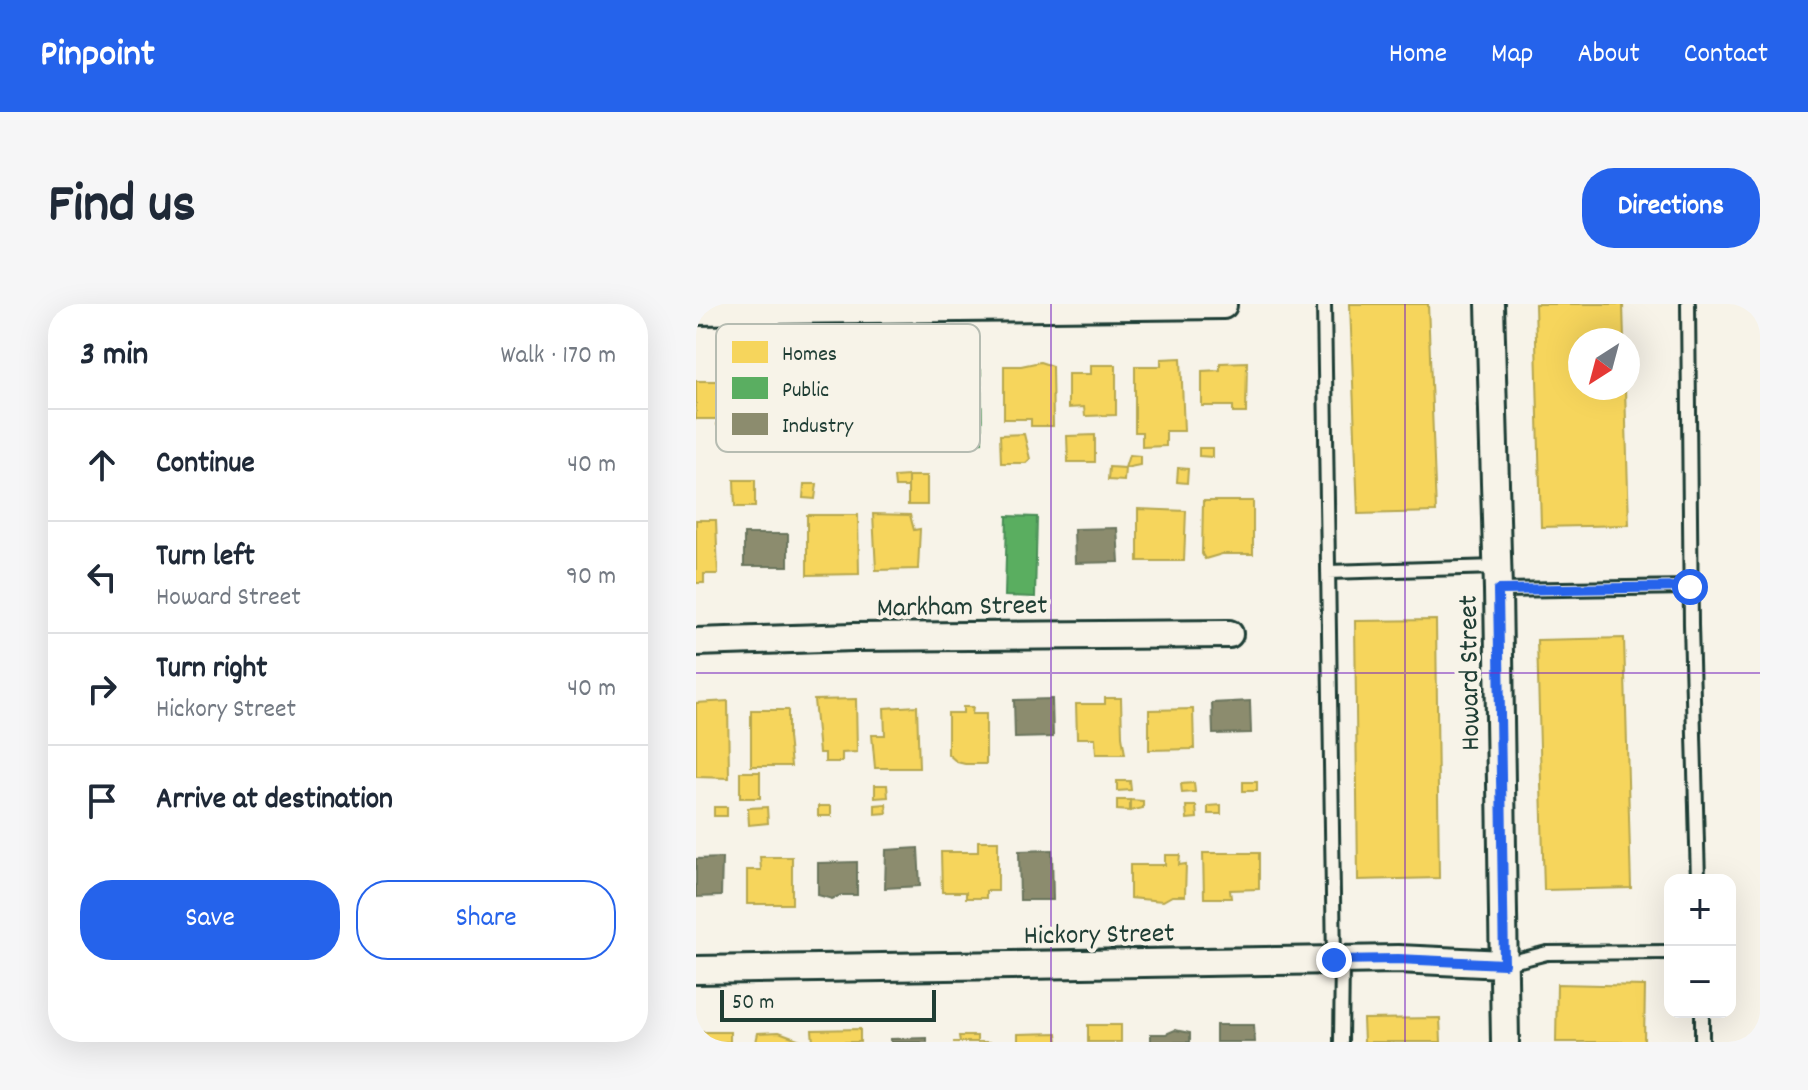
<!DOCTYPE html>
<html lang="en">
<head>
<meta charset="utf-8">
<style>
	body { margin:0; font-family:Dekko,sans-serif; background:#f6f6f7; color:#1f2937 }
	.controls { position:absolute; right:24px; bottom:24px; display:grid; overflow:hidden; border-radius:16px; box-shadow:0 8px 32px #0002 }
	.controls button { width:72px; height:72px; display:grid; place-items:center; padding:0; border:0; border-bottom:2px solid #e0e1e3; background:#fff; color:#1f2937; font:40px sans-serif }
	.compass { position:absolute; left:872px; top:24px; width:72px; height:72px; border-radius:50%; background:#fff; box-shadow:0 8px 32px #0002; rotate:216deg }
	.scale { position:absolute; left:24px; bottom:20px; width:216px; box-sizing:border-box; padding-left:8px; border:4px solid #1f3d34; border-top:0; font-size:22px; line-height:28px; white-space:nowrap; color:#1f3d34; -webkit-text-stroke:6px #f7f3e8; paint-order:stroke }
	.stop { position:absolute; width:24px; height:24px; margin:-18px; border:6px solid #2563eb; border-radius:50%; background:#fff }
	.stop.end { background:#2563eb; border-color:#fff; box-shadow:0 2px 8px #0008 }
	.list { margin:0; padding:0; list-style:none }
	h2 { display:flex; justify-content:space-between; align-items:center; height:104px; margin:0; padding:0 32px; font-size:34px }
	h2 small { font-size:26px; font-weight:400; color:#747a83 }
	.list li { display:grid; grid-template-columns:52px 1fr auto; gap:24px; align-items:center; box-sizing:border-box; height:112px; padding:0 32px; border-top:2px solid #e0e1e3 }
	.list b { display:block; font-size:30px; white-space:nowrap }
	.list p { margin:0; font-size:26px; white-space:nowrap; color:#747a83 }
	.list em { font-size:26px; font-style:normal; color:#747a83 }
	.actions { display:flex; gap:16px; padding:24px 32px }
	.actions a { flex:1; padding:18px 0; border:2px solid #2563eb; border-radius:32px; text-align:center; font-size:28px; color:#2563eb }
	.actions .main { background:#2563eb; color:#fff }
	.icon { flex:none; width:44px; height:44px; fill:none; stroke:currentColor; stroke-width:2; stroke-linecap:round; stroke-linejoin:round }
	.map { position:relative; flex:none; width:1064px; height:738px; overflow:hidden; border-radius:32px }
	header { display:flex; align-items:center; gap:48px; box-sizing:border-box; height:112px; padding:0 40px; background:#2563eb; color:#fff }
	header strong { font-size:38px }
	nav { display:flex; gap:44px; margin-inline-start:auto; font-size:28px }
	.intro { display:flex; align-items:center; justify-content:space-between; box-sizing:border-box; height:192px; padding:0 48px }
	h1 { margin:0; font-size:56px }
	.button { padding:20px 36px; border-radius:32px; background:#2563eb; color:#fff; font-size:28px; font-weight:700 }
	main { display:flex; gap:48px; padding:0 48px }
	aside { flex:1; background:#fff; border-radius:32px; box-shadow:0 8px 32px #0002 }
	.map>svg:first-child { display:block }
	.homes { fill:#f6d55c; stroke:#b6a750; stroke-width:2 }
	.public { fill:#5aae61; stroke:#488c54; stroke-width:2 }
	.industry { fill:#8c8c6e; stroke:#6b745d; stroke-width:2 }
	.lines { fill:none; stroke-linecap:round; stroke-linejoin:round }
	.lane-casing { stroke:#1f3d34; stroke-width:18 }
	.street-casing { stroke:#1f3d34; stroke-width:32 }
	.lane { stroke:#f7f3e8; stroke-width:12 }
	.street { stroke:#f7f3e8; stroke-width:26 }
	.route { stroke:#2563eb; stroke-width:10 }
	.grid { fill:none; stroke:#7b2cbf; stroke-width:2; stroke-opacity:0.55 }
	.labels { text-anchor:middle; stroke-width:8; stroke-linejoin:round; paint-order:stroke }
	.street-label { font-size:28px; fill:#1f3d34; stroke:#f7f3e8 }
	.key { fill:#f7f3e8; stroke:#b6bcb2; stroke-width:2 }
	.key-label { font-size:22px; fill:#1f3d34 }
</style>
</head>
<body>
<header>
<strong>Pinpoint</strong>
<nav><a>Home</a><a>Map</a><a>About</a><a>Contact</a></nav>
</header>
<div class="intro"><h1>Find us</h1><a class="button">Directions</a></div>
<main>
<aside>
<h2>3 min<small>Walk · 170 m</small></h2>
<ul class="list">
<li><svg class="icon" aria-label="ahead" viewBox="0 0 24 24"><path d="M12 20V5M6 11l6-6 6 6"/></svg><div><b>Continue</b></div><em>40 m</em></li>
<li><svg class="icon" aria-label="left" viewBox="0 0 24 24"><path d="M17 20v-9H6M10 6l-5 5 5 5"/></svg><div><b>Turn left</b><p>Howard Street</p></div><em>90 m</em></li>
<li><svg class="icon" aria-label="right" viewBox="0 0 24 24"><path d="M7 20v-9h11M14 6l5 5-5 5"/></svg><div><b>Turn right</b><p>Hickory Street</p></div><em>40 m</em></li>
<li><svg class="icon" aria-label="arrive" viewBox="0 0 24 24"><path d="M6 21V4h12l-3 4 3 4H6"/></svg><div><b>Arrive at destination</b></div></li>
</ul>
<div class="actions"><a class="main">Save</a><a>Share</a></div>
</aside>
<div class="map">
<svg width="1064" height="738" viewBox="0 0 1064 738">
	<rect width="100%" height="100%" fill="#f7f3e8"/>
	<filter id="ink" filterUnits="userSpaceOnUse"><feTurbulence type="fractalNoise" baseFrequency=".0125" numOctaves="2"/><feDisplacementMap in="SourceGraphic" scale="16" xChannelSelector="R" yChannelSelector="G"/><feConvolveMatrix kernelMatrix="1 2 1 2 8 2 1 2 1" color-interpolation-filters="sRGB"/></filter>
	<g filter="url(#ink)">
		<path class="homes" d="M 654,0 L 732,0 L 740,208 L 662,210 Z
			M 839,0 L 927,0 L 928,36 L 884,36 L 884,84 L 929,84 L 933,221 L 845,223 Z
			M 485,54 L 488,127 L 470,127 L 470,142 L 446,143 L 446,128 L 439,128 L 439,62 L 465,62 L 465,55 Z
			M 344,58 L 356,62 L 357,122 L 335,122 L 335,115 L 308,115 L 308,62 L 325,62 Z
			M 551,58 L 550,109 L 537,109 L 537,102 L 506,102 L 506,67 L 524,66 L 524,59 Z
			M 395,61 L 420,61 L 420,111 L 389,112 L 388,103 L 372,104 L 372,70 L 395,70 Z
			M 0,77 L 81,77 L 81,115 L 48,115 L 48,122 L 21,121 L 21,115 L 0,115 Z
			M 328,130 L 334,155 L 330,159 L 305,159 L 304,131 Z
			M 399,131 L 399,158 L 372,158 L 371,132 Z
			M 503,144 L 516,144 L 516,153 L 503,152 Z
			M 433,151 L 444,152 L 444,161 L 429,164 Z
			M 413,163 L 429,164 L 428,177 L 412,176 Z
			M 482,164 L 492,165 L 491,179 L 481,178 Z
			M 212,172 L 231,172 L 231,201 L 212,201 Z
			M 212,172 L 212,183 L 199,183 L 198,173 Z
			M 38,176 L 59,176 L 59,203 L 39,203 Z
			M 108,180 L 121,180 L 119,195 L 107,194 Z
			M 507,197 L 557,197 L 557,250 L 526,250 L 509,255 L 506,250 Z
			M 442,205 L 490,207 L 488,257 L 442,257 Z
			M 177,210 L 214,211 L 218,226 L 224,225 L 222,265 L 180,266 Z
			M 111,211 L 162,211 L 163,270 L 111,271 Z
			M 0,216 L 20,216 L 22,270 L 8,270 L 8,279 L 0,279 Z
			M 740,316 L 743,574 L 662,576 L 659,317 Z
			M 928,334 L 935,584 L 848,586 L 841,336 Z
			M 409,394 L 425,394 L 426,432 L 429,450 L 400,450 L 399,434 L 381,434 L 380,400 L 409,400 Z
			M 160,395 L 161,448 L 146,449 L 146,458 L 129,458 L 129,449 L 123,449 L 118,396 Z
			M 32,397 L 33,474 L 0,473 L 0,399 Z
			M 221,402 L 223,464 L 179,464 L 176,431 L 189,431 L 188,404 Z
			M 267,403 L 277,403 L 276,410 L 290,410 L 290,460 L 269,460 L 261,458 L 252,450 L 252,409 L 267,409 Z
			M 497,405 L 498,445 L 453,446 L 453,406 Z
			M 55,406 L 92,406 L 92,433 L 95,462 L 55,462 Z
			M 44,468 L 64,468 L 64,494 L 44,494 Z
			M 421,477 L 434,477 L 435,486 L 421,487 Z
			M 547,478 L 561,478 L 561,487 L 547,487 Z
			M 498,479 L 499,488 L 486,489 L 485,480 Z
			M 179,481 L 191,481 L 192,493 L 179,494 Z
			M 421,496 L 434,496 L 434,507 L 421,506 Z
			M 434,496 L 447,497 L 447,504 L 434,507 Z
			M 190,500 L 191,509 L 179,510 L 179,501 Z
			M 525,501 L 525,510 L 512,510 L 512,502 Z
			M 122,502 L 135,502 L 135,512 L 122,512 Z
			M 490,502 L 500,502 L 501,514 L 491,515 Z
			M 18,503 L 31,503 L 31,512 L 18,512 Z
			M 71,503 L 72,519 L 53,521 L 52,504 Z
			M 282,537 L 302,537 L 302,587 L 290,587 L 290,594 L 270,594 L 270,588 L 246,588 L 245,548 L 282,548 Z
			M 507,549 L 563,549 L 563,585 L 534,586 L 535,594 L 508,594 Z
			M 469,551 L 484,551 L 483,561 L 490,560 L 489,592 L 476,592 L 467,597 L 434,594 L 434,561 L 469,561 Z
			M 64,553 L 96,553 L 96,600 L 51,600 L 51,566 L 65,566 Z
			M 861,680 L 949,682 L 948,738 L 860,738 Z
			M 744,714 L 745,738 L 668,738 L 667,715 Z
			M 392,721 L 425,721 L 425,738 L 392,738 Z
			M 164,725 L 164,738 L 117,738 L 116,726 Z
			M 0,728 L 34,728 L 34,738 L 0,738 Z
			M 83,728 L 110,738 L 60,738 L 62,729 Z
			M 361,729 L 362,738 L 322,738 L 322,730 Z
			M 263,732 L 281,732 L 281,738 L 295,738 L 257,738 L 264,738 Z"/>
		<path class="public" d="M 246,66 L 285,66 L 286,138 L 249,141 Z
			M 311,212 L 341,213 L 339,293 L 309,292 Z"/>
		<path class="industry" d="M 421,224 L 423,258 L 379,259 L 378,225 Z
			M 48,230 L 92,230 L 92,262 L 48,262 Z
			M 356,395 L 357,433 L 319,434 L 318,396 Z
			M 554,397 L 555,429 L 517,430 L 516,399 Z
			M 222,544 L 224,582 L 189,584 L 190,546 Z
			M 356,546 L 357,596 L 324,596 L 323,547 Z
			M 26,554 L 25,592 L 0,593 L 0,555 Z
			M 161,558 L 161,591 L 145,591 L 136,595 L 122,591 L 122,559 Z
			M 520,721 L 558,721 L 559,738 L 520,738 Z
			M 479,726 L 494,729 L 494,738 L 455,738 L 455,730 L 470,730 Z
			M 231,734 L 231,738 L 195,738 L 195,735 Z"/>
		<g class="lines">
			<defs>
				<path id="lane" d="M 628,0 L 638,656
					M 992,0 L 995,321 L 1002,576
					M 632,268 L 801,263
					M 802,286 L 994,283
					M 808,660 L 851,649 L 974,648
					M 1006,708 L 1006,738
					M 645,738 L 646,656"/>
				<path id="street" d="M 794,0 L 802,286 L 809,738
					M 0,7 L 527,1
					M 0,338 L 158,333 L 533,330
					M 0,666 L 702,655 L 808,660"/>
			</defs>
			<use href="#lane" class="lane-casing"/>
			<use href="#street" class="street-casing"/>
			<use href="#lane" class="lane"/>
			<use href="#street" class="street"/>
		</g>
	</g>
	<g class="lines" filter="url(#ink)">
		<path class="route" d="M 638,656 L 702,655 L 808,660 L 802,286 L 994,283"/>
	</g>
	<path class="grid" d="M 355,0 L 355,738M 709,0 L 709,738M 0,369 L 1064,369"/>
	<g class="labels">
		<g class="street-label">
			<text transform="translate(266 300) rotate(-1)" y="10">Markham Street</text>
			<text transform="translate(771 369) rotate(-91)" y="10">Howard Street</text>
			<text transform="translate(403 628) rotate(-1)" y="10">Hickory Street</text>
		</g>
	</g>
	<rect x="20" y="20" width="264" height="128" rx="12" class="key"/>
	<rect x="36" y="37" width="36" height="22" fill="#f6d55c"/>
	<rect x="36" y="73" width="36" height="22" fill="#5aae61"/>
	<rect x="36" y="109" width="36" height="22" fill="#8c8c6e"/>
	<g class="key-label">
		<text x="86" y="56">Homes</text>
		<text x="86" y="92">Public</text>
		<text x="86" y="128">Industry</text>
	</g>
</svg>
<div class="controls">
<button>+</button>
<button>−</button>
</div>
<svg class="compass" viewBox="-18 -18 36 36"><path d="M0-13l5 13h-10z" fill="#e53935"/><path d="M0 13l5-13h-10z" fill="#747a83"/></svg>
<div class="scale">50 m</div>
<div class="stop" style="left:994px;top:283px"></div>
<div class="stop end" style="left:638px;top:656px"></div>
</div>
</main>
</body>
</html>
